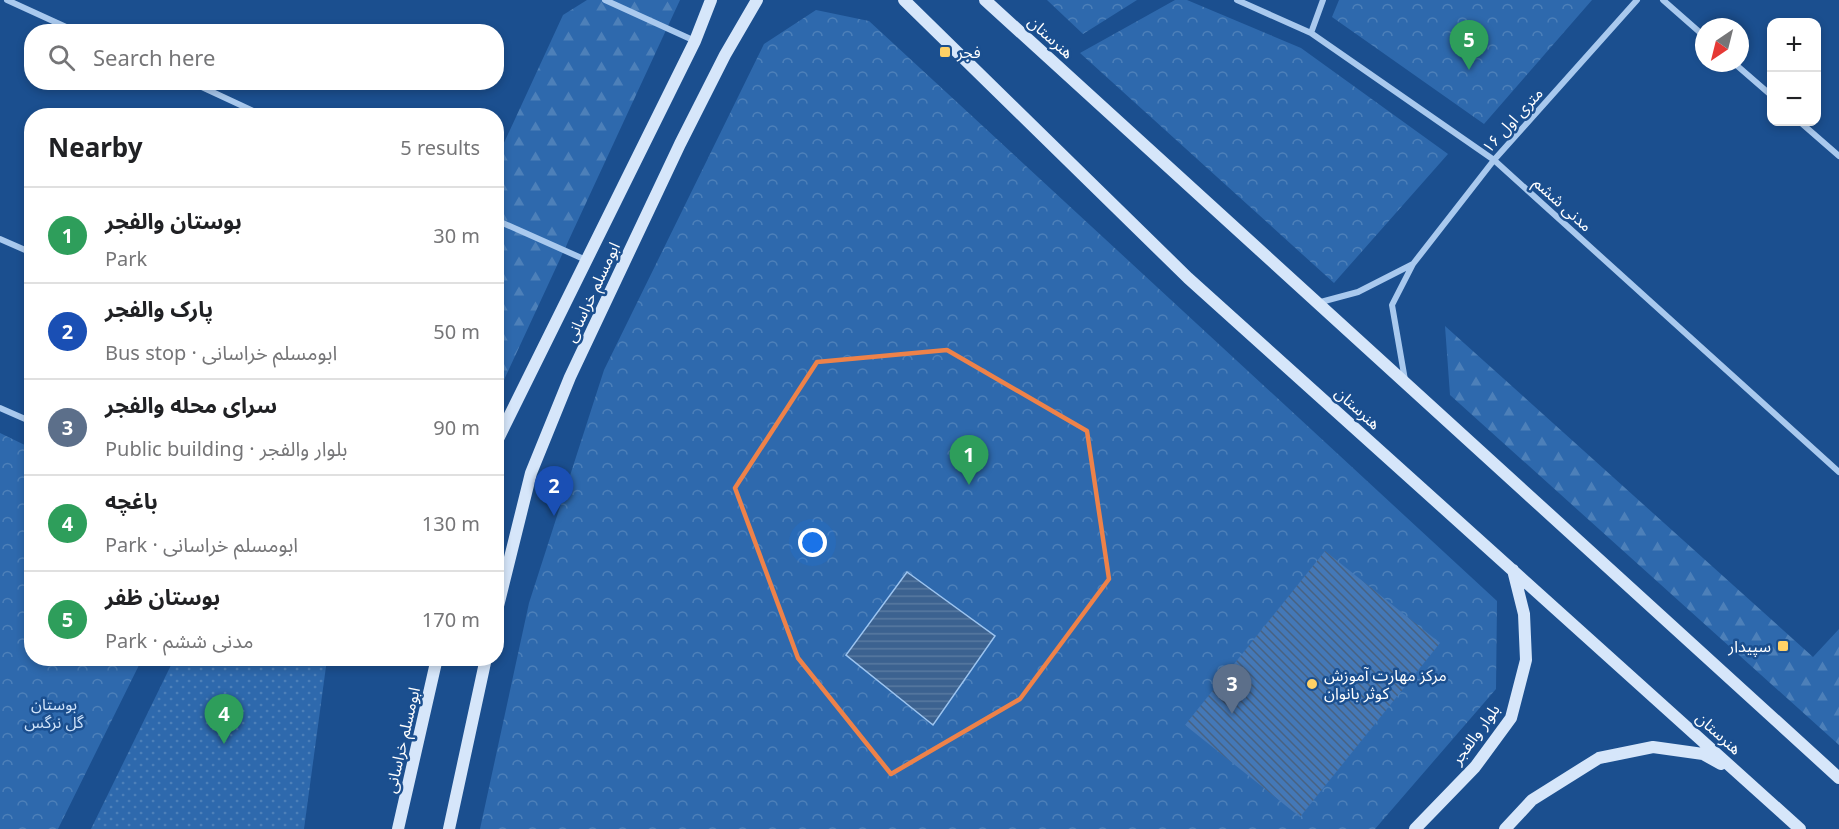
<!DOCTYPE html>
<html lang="en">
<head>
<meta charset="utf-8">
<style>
	body { margin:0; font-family:"Noto Sans","Noto Sans Arabic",sans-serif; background:#f2f2f2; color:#202124 }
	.controls { position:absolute; right:18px; top:18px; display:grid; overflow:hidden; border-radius:12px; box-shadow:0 3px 9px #0003 }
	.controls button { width:54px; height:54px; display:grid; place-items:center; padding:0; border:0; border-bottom:2px solid #e0e0e0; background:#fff; color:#202124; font:30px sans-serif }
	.compass { position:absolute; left:1695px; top:18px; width:54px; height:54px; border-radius:50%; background:#fff; box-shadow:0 3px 9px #0003; rotate:215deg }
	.you { position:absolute; left:813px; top:543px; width:21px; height:21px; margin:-15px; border:4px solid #fff; border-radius:50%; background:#1a73e8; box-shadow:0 0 0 9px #1a73e833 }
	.badge { display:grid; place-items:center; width:39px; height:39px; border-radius:50%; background:#847042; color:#fff; font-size:20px; font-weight:700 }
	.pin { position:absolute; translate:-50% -50px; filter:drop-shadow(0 2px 3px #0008) }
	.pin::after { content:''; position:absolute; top:32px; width:21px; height:18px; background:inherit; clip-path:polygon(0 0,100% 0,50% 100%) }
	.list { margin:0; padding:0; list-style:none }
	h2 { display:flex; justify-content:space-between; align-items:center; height:78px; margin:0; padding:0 24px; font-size:26px }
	h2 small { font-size:20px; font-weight:400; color:#757577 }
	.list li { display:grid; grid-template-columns:39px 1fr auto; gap:18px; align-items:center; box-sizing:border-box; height:96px; padding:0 24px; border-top:2px solid #e0e0e0 }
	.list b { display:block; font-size:22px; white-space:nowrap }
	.list p { margin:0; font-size:20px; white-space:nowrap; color:#757577 }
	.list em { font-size:20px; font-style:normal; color:#757577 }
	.icon { flex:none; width:33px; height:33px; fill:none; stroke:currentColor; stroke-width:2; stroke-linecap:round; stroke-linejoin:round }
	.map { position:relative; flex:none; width:1839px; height:829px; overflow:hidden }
	.search { position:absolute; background:#fff; box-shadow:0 3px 9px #0003; left:24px; top:24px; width:480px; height:66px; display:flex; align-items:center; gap:15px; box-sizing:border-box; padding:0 21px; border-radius:24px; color:#757577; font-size:22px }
	.panel { position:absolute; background:#fff; box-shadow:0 3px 9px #0003; left:24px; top:108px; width:480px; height:558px; border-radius:24px }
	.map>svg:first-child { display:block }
	.forest { fill:url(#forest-firs) }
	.park { fill:url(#park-crowns) }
	.garden { fill:url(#garden-dots) }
	.water { fill:url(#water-rules); stroke:#9cc4f0; stroke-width:1.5 }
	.building { fill:url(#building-back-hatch) }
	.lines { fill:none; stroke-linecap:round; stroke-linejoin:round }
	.street { stroke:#a9c9ee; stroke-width:6 }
	.secondary { stroke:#d6e6fa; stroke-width:12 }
	.marked { fill:none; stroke:#ee8249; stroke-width:4.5; stroke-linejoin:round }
	.poi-dot { fill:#ffd166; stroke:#1b4f8f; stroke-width:2 }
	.labels { text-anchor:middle; stroke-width:5; stroke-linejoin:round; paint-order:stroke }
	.street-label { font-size:16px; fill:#fff; stroke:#1b4f8f }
	.poi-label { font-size:16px; fill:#fff; stroke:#1b4f8f; text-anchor:start }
	.park-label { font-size:16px; fill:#cfe3fa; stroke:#1b4f8f }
</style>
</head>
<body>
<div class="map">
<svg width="1839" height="829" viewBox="0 0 1839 829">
	<defs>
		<pattern id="forest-firs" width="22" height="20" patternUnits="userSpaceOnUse" patternTransform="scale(1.5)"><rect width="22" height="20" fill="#2e69ad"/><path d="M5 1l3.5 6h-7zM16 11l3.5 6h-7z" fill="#4d80b9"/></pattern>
		<pattern id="park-crowns" width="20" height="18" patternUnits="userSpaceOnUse" patternTransform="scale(1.5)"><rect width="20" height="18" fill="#2e69ad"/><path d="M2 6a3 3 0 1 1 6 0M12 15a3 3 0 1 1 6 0" fill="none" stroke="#4d80b9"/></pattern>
		<pattern id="garden-dots" width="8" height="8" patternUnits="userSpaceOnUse" patternTransform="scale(1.5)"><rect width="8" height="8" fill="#2e69ad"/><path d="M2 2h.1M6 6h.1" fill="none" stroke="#4d80b9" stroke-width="1.8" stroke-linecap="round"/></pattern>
		<pattern id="water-rules" width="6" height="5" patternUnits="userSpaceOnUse" patternTransform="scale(1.5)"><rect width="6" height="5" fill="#3c6290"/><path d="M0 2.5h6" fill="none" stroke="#597aa1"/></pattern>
		<pattern id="building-back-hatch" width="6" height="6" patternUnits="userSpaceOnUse" patternTransform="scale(1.5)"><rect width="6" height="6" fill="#4478b7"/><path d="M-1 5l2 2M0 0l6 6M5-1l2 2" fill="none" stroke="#486282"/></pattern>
	</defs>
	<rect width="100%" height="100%" fill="#1b4f8f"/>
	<path class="forest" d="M 587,0 L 680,0 L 497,395 L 497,158 L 563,15 Z
		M 1445,326 L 1813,657 L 1839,629 L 1839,745 L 1450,395 Z"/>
	<path class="park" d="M 1047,0 L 1137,0 L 1083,34 Z
		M 1175,0 L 1187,0 L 1301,48 L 1448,154 L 1334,283 L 1080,53 Z
		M 1339,0 L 1592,0 L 1484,124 L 1332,17 Z
		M 816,10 L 869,21 L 1497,601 L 1496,689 L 1375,829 L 480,829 L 529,603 L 604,370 L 764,44 Z
		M 0,433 L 31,448 L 32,658 L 142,659 L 58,829 L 0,829 Z"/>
	<path class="garden" d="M 174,659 L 327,659 L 304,829 L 91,829 Z"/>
	<path class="water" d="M 907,572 L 995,636 L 933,725 L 846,655 Z"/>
	<path class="building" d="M 1325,551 L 1440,643 L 1300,817 L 1185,725 Z"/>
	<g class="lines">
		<path class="street" d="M 7,0 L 77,32
			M 605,0 L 695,41
			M 1237,0 L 1311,33 L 1494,160 L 1839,472
			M 1663,0 L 1704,36
			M 1311,33 L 1323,0
			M 1734,63 L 1772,96
			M 191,82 L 264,116
			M 1800,122 L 1839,156
			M 496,220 L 586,260
			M 0,239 L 32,253
			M 1317,303 L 1358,292 L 1413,264
			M 1405,380 L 1392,305 L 1413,264 L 1494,160 L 1637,0
			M 0,408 L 32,422"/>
		<path class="secondary" d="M 904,0 L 1188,278 L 1800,829
			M 985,0 L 1839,778
			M 496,443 L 695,41 L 711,0
			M 496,614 L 531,473 L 570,377 L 680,144 L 725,55 L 757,0
			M 398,829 L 437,658
			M 449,829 L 486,658
			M 1415,829 L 1475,767 L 1511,718 L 1526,660 L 1524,614 L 1513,570
			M 1505,829 L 1532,800 L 1599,758 L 1653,747 L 1703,754 L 1721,764"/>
	</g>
	<path class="marked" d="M 947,350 L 1087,431 L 1109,579 L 1020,699 L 891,774 L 798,658 L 735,488 L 817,362 Z"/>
	<g class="poi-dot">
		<rect x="939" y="46" width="12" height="12" rx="3"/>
		<rect x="1777" y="640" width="12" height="12" rx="3"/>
		<circle cx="1312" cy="684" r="6"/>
	</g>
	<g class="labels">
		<g class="street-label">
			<text transform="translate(1051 37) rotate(42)" y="6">هنرستان</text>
			<text transform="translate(1512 120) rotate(-48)" y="6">۱۶ متری اول</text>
			<text transform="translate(1563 204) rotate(42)" y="6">مدنی ششم</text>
			<text transform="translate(592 292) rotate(-65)" y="6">ابومسلم خراسانی</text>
			<text transform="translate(1358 408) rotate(42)" y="6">هنرستان</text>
			<text transform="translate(1719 733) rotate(42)" y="6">هنرستان</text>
			<text transform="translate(1475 734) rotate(-54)" y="6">بلوار والفجر</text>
			<text transform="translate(402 740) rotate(-77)" y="6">ابومسلم خراسانی</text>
		</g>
		<g class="poi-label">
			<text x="957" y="58">فجر</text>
			<text x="1771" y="652" text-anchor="end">سپیدار</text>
			<text x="1324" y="681">مرکز مهارت آموزش<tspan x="1324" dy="18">کوثر بانوان</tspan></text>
		</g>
		<g class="park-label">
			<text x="54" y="710">بوستان<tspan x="54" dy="18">گل نرگس</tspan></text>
		</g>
	</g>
</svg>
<div class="controls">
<button>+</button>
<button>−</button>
</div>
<svg class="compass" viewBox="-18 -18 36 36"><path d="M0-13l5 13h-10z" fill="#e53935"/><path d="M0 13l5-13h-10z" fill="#757577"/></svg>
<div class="you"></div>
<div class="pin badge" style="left:969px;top:485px;background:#2e9e5b">1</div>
<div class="pin badge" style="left:554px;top:516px;background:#1a4fb4">2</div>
<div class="pin badge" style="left:1232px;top:714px;background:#5c6f8a">3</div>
<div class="pin badge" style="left:224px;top:744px;background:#2e9e5b">4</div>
<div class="pin badge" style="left:1469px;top:70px;background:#2e9e5b">5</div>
<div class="search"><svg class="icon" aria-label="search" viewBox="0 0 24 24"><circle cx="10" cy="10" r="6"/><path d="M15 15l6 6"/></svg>Search here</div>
<section class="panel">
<h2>Nearby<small>5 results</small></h2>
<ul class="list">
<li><span class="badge" style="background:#2e9e5b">1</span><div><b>بوستان والفجر</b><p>Park</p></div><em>30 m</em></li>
<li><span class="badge" style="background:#1a4fb4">2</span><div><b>پارک والفجر</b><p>Bus stop · ابومسلم خراسانی</p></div><em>50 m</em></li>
<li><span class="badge" style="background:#5c6f8a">3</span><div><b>سرای محله والفجر</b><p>Public building · بلوار والفجر</p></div><em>90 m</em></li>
<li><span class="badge" style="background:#2e9e5b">4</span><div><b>باغچه</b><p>Park · ابومسلم خراسانی</p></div><em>130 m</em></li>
<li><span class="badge" style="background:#2e9e5b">5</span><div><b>بوستان ظفر</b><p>Park · مدنی ششم</p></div><em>170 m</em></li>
</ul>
</section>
</div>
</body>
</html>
